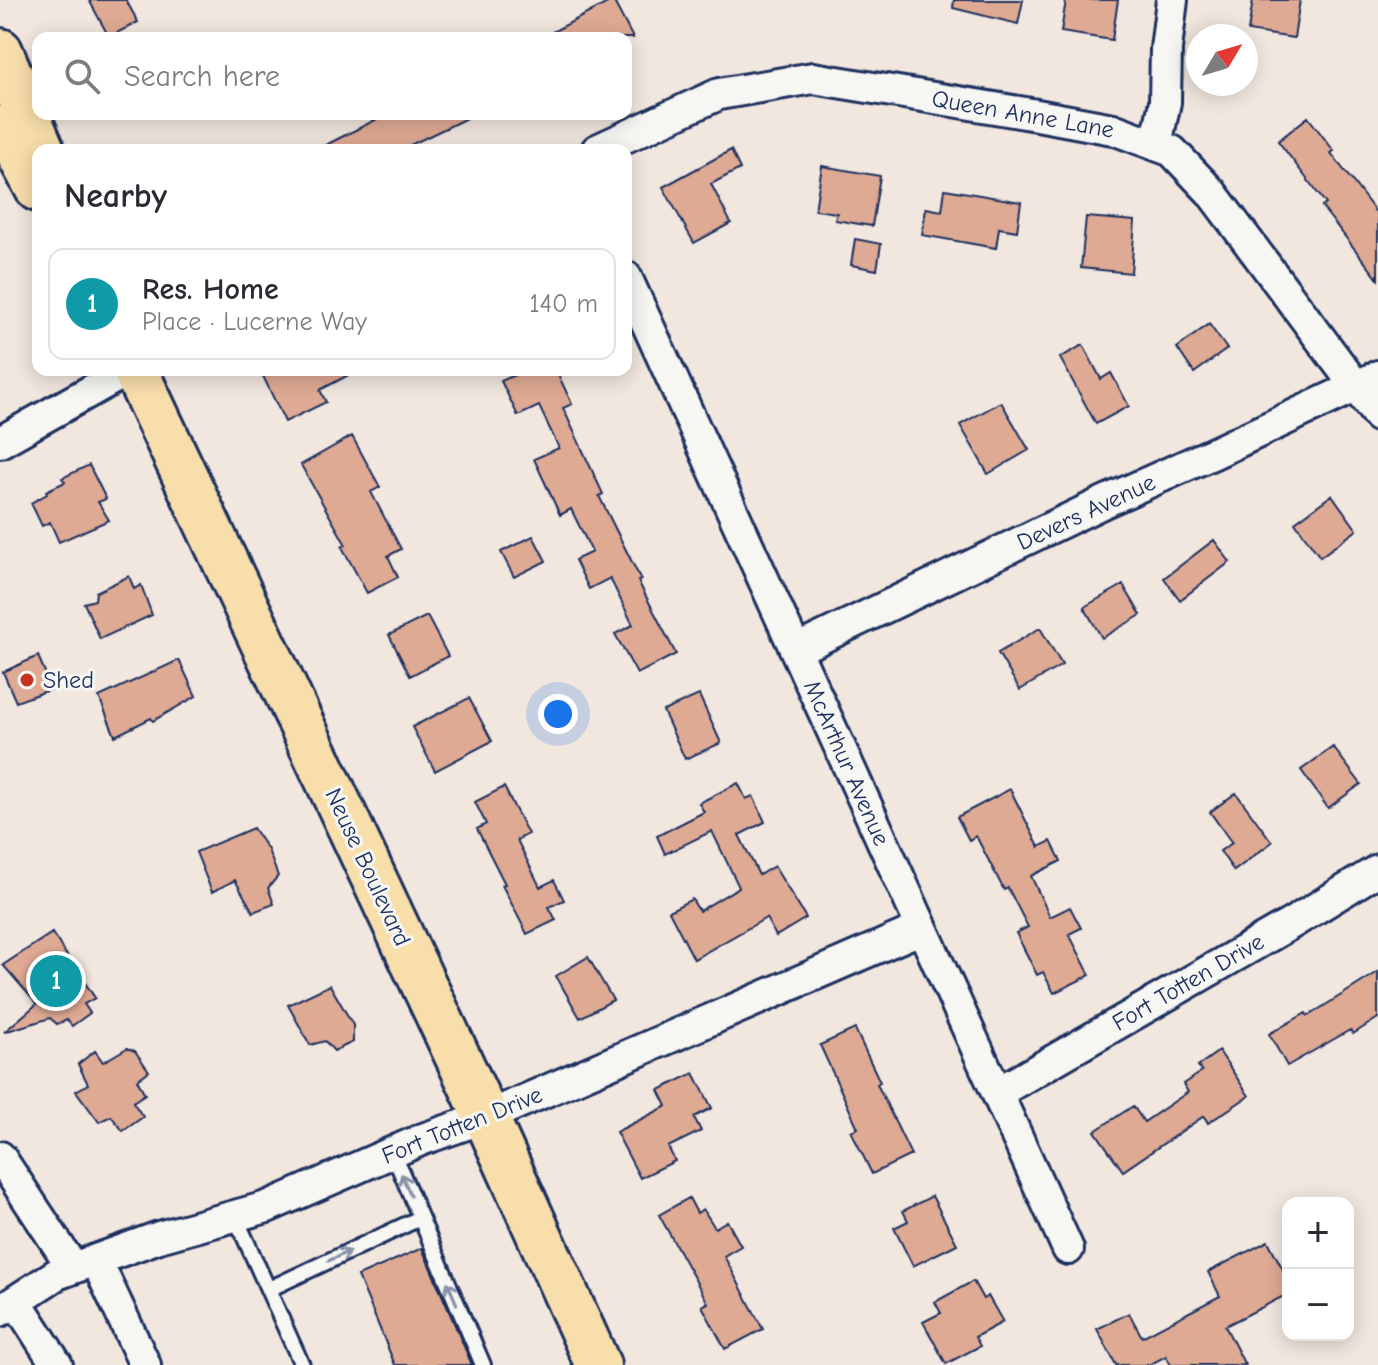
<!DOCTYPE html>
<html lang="en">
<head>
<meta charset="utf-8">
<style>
	body { margin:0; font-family:"Comic Neue",sans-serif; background:#f2f2f3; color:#2b2b33 }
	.controls { position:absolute; right:24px; bottom:24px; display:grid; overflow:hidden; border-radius:16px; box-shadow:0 4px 20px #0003 }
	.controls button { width:72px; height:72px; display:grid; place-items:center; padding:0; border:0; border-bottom:2px solid #e1e1e2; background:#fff; color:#2b2b33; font:40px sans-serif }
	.compass { position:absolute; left:1186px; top:24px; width:72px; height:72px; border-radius:50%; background:#fff; box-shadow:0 4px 20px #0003; rotate:52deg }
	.you { position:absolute; left:558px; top:714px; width:28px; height:28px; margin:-20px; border:6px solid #fff; border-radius:50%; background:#1a73e8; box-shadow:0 0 0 12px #1a73e833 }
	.badge { display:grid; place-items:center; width:52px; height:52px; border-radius:50%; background:#1a73e8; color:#fff; font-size:26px; font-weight:700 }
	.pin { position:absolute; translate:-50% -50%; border:4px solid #fff; box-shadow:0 2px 8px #0006 }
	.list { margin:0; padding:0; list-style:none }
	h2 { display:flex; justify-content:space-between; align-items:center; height:104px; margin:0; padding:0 32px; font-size:34px }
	h2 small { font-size:26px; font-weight:400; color:#7c7c81 }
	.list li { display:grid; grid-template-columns:52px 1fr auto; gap:24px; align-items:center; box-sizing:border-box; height:112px; margin:0 16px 16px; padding:0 16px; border:2px solid #e1e1e2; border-radius:16px }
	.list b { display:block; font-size:30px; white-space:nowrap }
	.list p { margin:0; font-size:26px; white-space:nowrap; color:#7c7c81 }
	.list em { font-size:26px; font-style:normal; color:#7c7c81 }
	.icon { flex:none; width:44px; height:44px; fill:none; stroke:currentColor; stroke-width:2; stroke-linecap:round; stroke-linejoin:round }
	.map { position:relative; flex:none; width:1378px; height:1365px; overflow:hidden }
	.search { position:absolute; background:#fff; box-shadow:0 4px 20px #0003; left:32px; top:32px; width:600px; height:88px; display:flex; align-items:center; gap:20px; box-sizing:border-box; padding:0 28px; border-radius:16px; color:#7c7c81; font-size:30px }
	.panel { position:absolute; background:#fff; box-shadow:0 4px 20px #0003; left:32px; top:144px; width:600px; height:232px; border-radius:16px }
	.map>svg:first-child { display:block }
	.building { fill:#dfaa94; stroke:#1b2f5e; stroke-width:2 }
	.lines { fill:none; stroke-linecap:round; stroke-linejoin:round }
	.service-casing { stroke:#1b2f5e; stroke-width:20 }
	.minor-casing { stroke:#1b2f5e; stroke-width:36 }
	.primary-casing { stroke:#1b2f5e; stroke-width:50 }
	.service { stroke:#f6f6f2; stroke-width:14 }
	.minor { stroke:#f6f6f2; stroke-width:30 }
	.primary { stroke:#f8deab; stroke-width:44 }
	.oneway { stroke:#8892a8 }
	.poi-dot { fill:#c8321e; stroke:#f6f6f2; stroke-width:3 }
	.labels { text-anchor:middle; stroke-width:6; stroke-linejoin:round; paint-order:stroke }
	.street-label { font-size:24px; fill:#1b2f5e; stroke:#f6f6f2 }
	.poi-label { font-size:24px; fill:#1b2f5e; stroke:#f6f6f2; text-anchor:start }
</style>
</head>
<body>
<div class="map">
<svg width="1378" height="1365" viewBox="0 0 1378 1365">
	<rect width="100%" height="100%" fill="#f1e7df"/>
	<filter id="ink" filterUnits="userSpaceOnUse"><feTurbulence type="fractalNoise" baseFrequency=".0125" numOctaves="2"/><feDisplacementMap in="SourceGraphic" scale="16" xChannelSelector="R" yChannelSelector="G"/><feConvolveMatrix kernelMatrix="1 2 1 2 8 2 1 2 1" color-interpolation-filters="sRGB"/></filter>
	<g filter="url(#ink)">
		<path class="building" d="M 89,0 L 126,0 L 138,22 L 109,37 Z
			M 613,0 L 633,38 L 541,38 Z
			M 954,0 L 1023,0 L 1018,24 L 953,8 Z
			M 1066,0 L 1118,0 L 1112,40 L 1061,32 Z
			M 1253,0 L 1300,0 L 1294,38 L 1248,31 Z
			M 387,114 L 475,114 L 400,150 L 316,150 Z
			M 1308,117 L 1334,151 L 1331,153 L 1378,215 L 1378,279 L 1322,207 L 1326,204 L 1278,141 Z
			M 731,150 L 740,169 L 711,184 L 731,223 L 694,243 L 663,187 Z
			M 822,166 L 880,176 L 872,226 L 835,220 L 837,213 L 815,210 Z
			M 945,189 L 1021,202 L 1017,231 L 999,228 L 996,248 L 922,235 L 926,208 L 942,211 Z
			M 1086,217 L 1135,221 L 1131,273 L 1081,268 Z
			M 855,239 L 881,244 L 877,270 L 851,265 Z
			M 1209,324 L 1227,349 L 1194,373 L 1177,348 Z
			M 1083,345 L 1101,379 L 1111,373 L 1129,406 L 1096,424 L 1060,358 Z
			M 275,370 L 358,370 L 320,390 L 326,402 L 285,422 L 263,376 Z
			M 526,370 L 556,370 L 572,404 L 563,408 L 603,494 L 599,496 L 641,580 L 638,581 L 676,654 L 637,674 L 615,634 L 633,625 L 610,578 L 589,589 L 575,560 L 592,552 L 571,509 L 560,515 L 534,459 L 559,448 L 539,406 L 518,416 L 501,381 Z
			M 1001,402 L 1029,450 L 988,474 L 960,425 Z
			M 352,436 L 380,487 L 371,492 L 401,549 L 388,556 L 398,577 L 367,593 L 342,547 L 346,545 L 301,465 Z
			M 89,465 L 106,499 L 98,502 L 109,520 L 59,542 L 50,522 L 42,526 L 31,503 L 47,494 L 46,491 L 65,482 L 62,478 Z
			M 1332,495 L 1357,530 L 1320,557 L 1295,522 Z
			M 533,536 L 546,561 L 514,577 L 501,552 Z
			M 1214,540 L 1230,562 L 1180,600 L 1164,578 Z
			M 129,576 L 134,589 L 141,585 L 152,615 L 100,639 L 84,603 L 95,600 L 96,592 Z
			M 1123,585 L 1141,615 L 1102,638 L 1084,607 Z
			M 427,616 L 448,656 L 410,676 L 389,635 Z
			M 1040,628 L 1062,665 L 1020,690 L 998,653 Z
			M 38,656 L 52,689 L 16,702 L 3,672 Z
			M 179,660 L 196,696 L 153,721 L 151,718 L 115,736 L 99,697 Z
			M 699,695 L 721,743 L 685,759 L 663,711 Z
			M 469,698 L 492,741 L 435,771 L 412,727 Z
			M 1333,747 L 1361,784 L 1328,808 L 1301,770 Z
			M 738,783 L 746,799 L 753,796 L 765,822 L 739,835 L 759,875 L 774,866 L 806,918 L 776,936 L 766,918 L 694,959 L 669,911 L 692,899 L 699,911 L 739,887 L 712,831 L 665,854 L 657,836 L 704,812 L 699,803 Z
			M 504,787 L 528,834 L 517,840 L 540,887 L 554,880 L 564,900 L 549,907 L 556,920 L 527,934 L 502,885 L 505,884 L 477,829 L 486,824 L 475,802 Z
			M 1010,789 L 1039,847 L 1051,841 L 1061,861 L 1031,876 L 1050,917 L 1070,907 L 1081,928 L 1069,934 L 1090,975 L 1054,993 L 1043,972 L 1037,975 L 1016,933 L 1028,927 L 1008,888 L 1004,890 L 976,836 L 969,840 L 957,817 Z
			M 1236,793 L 1272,842 L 1234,871 L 1220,851 L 1232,843 L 1210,812 Z
			M 253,828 L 268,850 L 278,876 L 268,888 L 274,904 L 253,912 L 235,880 L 212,892 L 196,852 Z
			M 52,933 L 95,998 L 84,1004 L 90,1013 L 72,1026 L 67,1020 L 57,1024 L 50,1018 L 4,1032 L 37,1004 L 3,965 Z
			M 588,957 L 613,1000 L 580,1018 L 556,976 Z
			M 1378,972 L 1378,1018 L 1353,1034 L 1350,1030 L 1287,1066 L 1269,1034 L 1306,1013 L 1308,1016 Z
			M 330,985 L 353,1025 L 353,1042 L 334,1051 L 325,1041 L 310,1045 L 288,1005 Z
			M 855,1029 L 880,1082 L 877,1084 L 911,1155 L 872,1174 L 851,1131 L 858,1128 L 820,1045 Z
			M 127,1048 L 135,1051 L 149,1071 L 137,1080 L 145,1094 L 133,1102 L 143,1117 L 123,1131 L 111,1116 L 99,1122 L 76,1091 L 88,1084 L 78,1064 L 95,1051 L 103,1062 Z
			M 1219,1051 L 1249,1096 L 1208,1123 L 1204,1116 L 1123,1171 L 1095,1131 L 1133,1106 L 1144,1122 L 1188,1092 L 1183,1084 L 1202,1071 L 1198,1066 Z
			M 694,1073 L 712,1108 L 694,1117 L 701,1131 L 668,1147 L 675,1161 L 640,1178 L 616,1132 L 667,1106 L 659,1090 Z
			M 932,1196 L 957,1244 L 913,1266 L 894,1228 L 908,1221 L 903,1211 Z
			M 689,1198 L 697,1213 L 703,1209 L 715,1228 L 727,1221 L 741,1246 L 724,1256 L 763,1329 L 725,1349 L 702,1306 L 708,1303 L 659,1215 Z
			M 1268,1241 L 1288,1279 L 1288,1294 L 1225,1326 L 1245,1365 L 1171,1365 L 1166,1356 L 1149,1365 L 1116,1365 L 1097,1329 L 1129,1313 L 1142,1337 L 1220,1296 L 1208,1272 Z
			M 422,1248 L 472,1365 L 395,1365 L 358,1276 Z
			M 973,1281 L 983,1299 L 988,1296 L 1003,1322 L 975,1337 L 980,1346 L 946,1364 L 923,1322 L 941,1313 L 935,1302 Z"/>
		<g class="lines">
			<defs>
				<path id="service" d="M 393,1153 L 483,1365
					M 235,1216 L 302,1365
					M 269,1289 L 420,1218"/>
				<path id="minor" d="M 1156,145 L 1165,102 L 1166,49 L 1172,0
					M 597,150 L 719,94 L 813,78 L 1037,115 L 1113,129 L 1172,151 L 1211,192 L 1378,416
					M 626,277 L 1068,1249
					M 0,442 L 128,370
					M 796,650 L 1104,502 L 1214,453 L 1378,376
					M 997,1093 L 1292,923 L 1378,870
					M 0,1157 L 73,1268
					M 96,1260 L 145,1365
					M 16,1301 L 57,1365
					M 0,1311 L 57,1274 L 159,1237 L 267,1207 L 423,1139 L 486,1117 L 922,928"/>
				<path id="primary" d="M 0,51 L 42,150
					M 5,128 L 38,189
					M 135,370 L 486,1117 L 598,1365"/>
			</defs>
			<use href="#service" class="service-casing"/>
			<use href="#minor" class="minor-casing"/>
			<use href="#primary" class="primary-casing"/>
			<use href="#service" class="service"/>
			<use href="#minor" class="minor"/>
			<use href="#primary" class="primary"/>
		</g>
		<defs><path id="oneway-shaft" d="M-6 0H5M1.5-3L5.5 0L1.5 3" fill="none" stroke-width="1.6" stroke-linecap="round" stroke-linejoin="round" transform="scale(2)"/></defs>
		<g class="oneway">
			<use href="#oneway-shaft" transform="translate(406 1185) rotate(-113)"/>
			<use href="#oneway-shaft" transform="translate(339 1256) rotate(-25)"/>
			<use href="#oneway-shaft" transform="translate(452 1293) rotate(-113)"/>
		</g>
	</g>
	<circle class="poi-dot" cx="27" cy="680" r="8"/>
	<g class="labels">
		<g class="street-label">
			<text transform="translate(1023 114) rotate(10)" y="8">Queen Anne Lane</text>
			<text transform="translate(1086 512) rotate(-25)" y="8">Devers Avenue</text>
			<text transform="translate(847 763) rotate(66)" y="8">McArthur Avenue</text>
			<text transform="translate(368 867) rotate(65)" y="8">Neuse Boulevard</text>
			<text transform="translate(1188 982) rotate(-30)" y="8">Fort Totten Drive</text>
			<text transform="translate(462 1125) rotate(-22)" y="8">Fort Totten Drive</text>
		</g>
		<g class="poi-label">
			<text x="43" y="688">Shed</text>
		</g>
	</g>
</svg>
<div class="controls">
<button>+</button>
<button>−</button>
</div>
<svg class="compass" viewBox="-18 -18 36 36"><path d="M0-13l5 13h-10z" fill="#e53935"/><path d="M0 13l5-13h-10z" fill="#7c7c81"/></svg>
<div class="you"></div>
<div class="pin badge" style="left:56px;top:981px;background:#0f9aa8">1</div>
<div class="search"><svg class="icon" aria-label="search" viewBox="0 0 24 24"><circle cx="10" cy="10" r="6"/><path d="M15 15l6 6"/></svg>Search here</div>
<section class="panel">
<h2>Nearby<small></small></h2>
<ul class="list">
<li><span class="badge" style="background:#0f9aa8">1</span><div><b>Res. Home</b><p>Place · Lucerne Way</p></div><em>140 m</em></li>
</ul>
</section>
</div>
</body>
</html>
